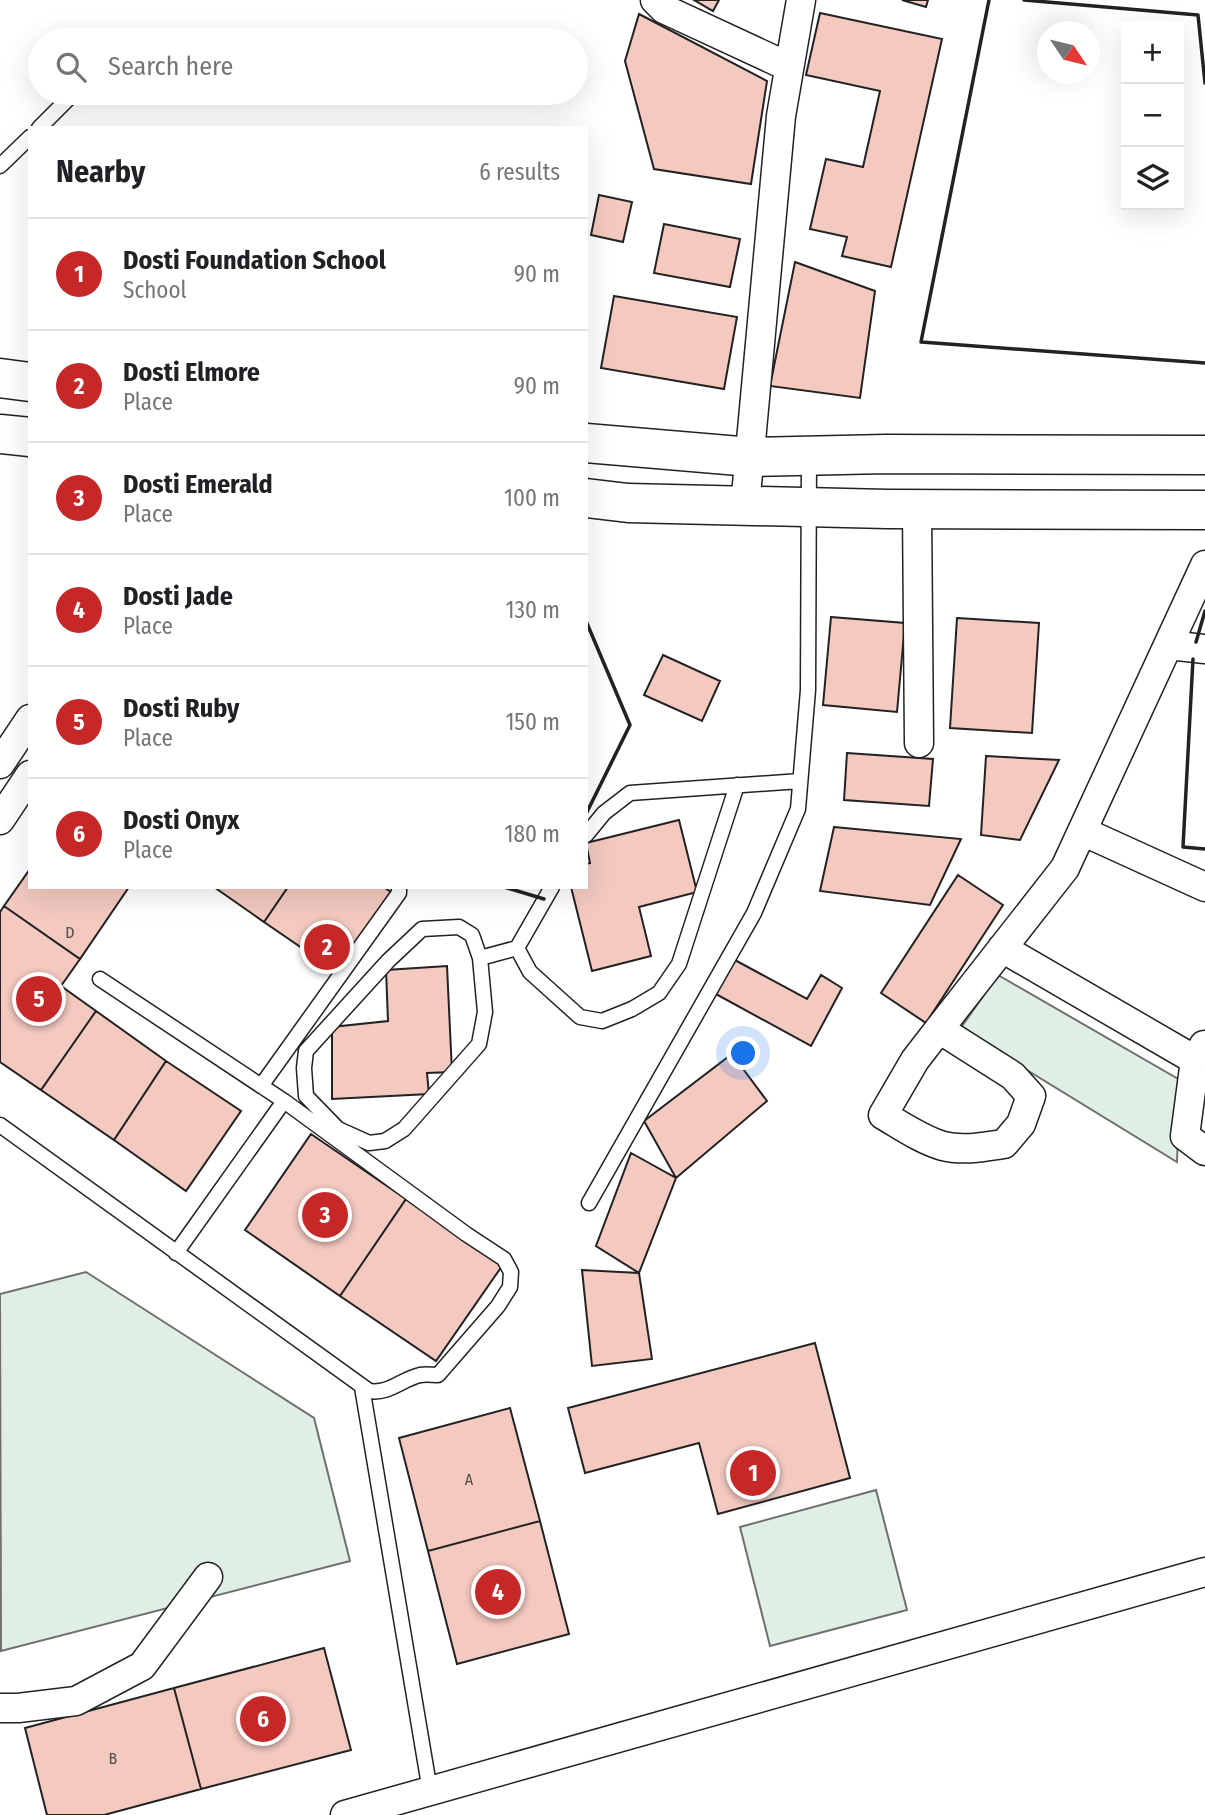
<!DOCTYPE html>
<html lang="en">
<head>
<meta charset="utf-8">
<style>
	body { margin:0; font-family:"Fira Sans Condensed",sans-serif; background:#f2f2f2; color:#202124 }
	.controls { position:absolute; right:21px; top:21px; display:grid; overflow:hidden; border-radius:0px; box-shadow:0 7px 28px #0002 }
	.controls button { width:63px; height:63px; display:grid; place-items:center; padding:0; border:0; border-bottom:2px solid #e0e0e0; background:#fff; color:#202124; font:35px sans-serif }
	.compass { position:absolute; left:1037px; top:21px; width:63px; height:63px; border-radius:50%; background:#fff; box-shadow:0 7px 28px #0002; rotate:125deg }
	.you { position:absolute; left:744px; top:1054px; width:24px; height:24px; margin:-18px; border:5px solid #fff; border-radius:50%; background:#1a73e8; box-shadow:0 0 0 10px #1a73e833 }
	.badge { display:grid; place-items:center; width:46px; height:46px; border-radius:50%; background:#c62828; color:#fff; font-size:23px; font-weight:700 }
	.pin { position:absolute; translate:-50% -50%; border:4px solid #fff; box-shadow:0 2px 7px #0006 }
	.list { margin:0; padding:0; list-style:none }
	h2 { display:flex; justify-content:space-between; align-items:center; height:91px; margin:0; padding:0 28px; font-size:30px }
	h2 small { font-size:23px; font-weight:400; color:#757577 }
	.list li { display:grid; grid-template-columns:46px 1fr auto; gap:21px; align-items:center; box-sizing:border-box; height:112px; padding:0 28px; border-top:2px solid #e0e0e0 }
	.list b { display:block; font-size:26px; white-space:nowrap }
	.list p { margin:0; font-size:23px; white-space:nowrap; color:#757577 }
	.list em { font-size:23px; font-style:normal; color:#757577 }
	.icon { flex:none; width:38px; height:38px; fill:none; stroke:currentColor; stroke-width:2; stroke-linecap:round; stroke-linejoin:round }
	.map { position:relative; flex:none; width:1205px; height:1815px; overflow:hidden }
	.search { position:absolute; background:#fff; box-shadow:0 7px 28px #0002; left:28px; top:28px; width:560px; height:77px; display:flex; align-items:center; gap:18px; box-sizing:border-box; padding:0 24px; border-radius:38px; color:#757577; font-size:26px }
	.panel { position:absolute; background:#fff; box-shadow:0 7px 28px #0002; left:28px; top:126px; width:560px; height:763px; border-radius:0px }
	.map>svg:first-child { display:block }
	.green { fill:#e0efe3; stroke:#6f6f6f; stroke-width:2 }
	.building { fill:#f3c9c0; stroke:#222; stroke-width:2 }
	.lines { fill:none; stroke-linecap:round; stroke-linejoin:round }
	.service-casing { stroke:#222; stroke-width:17 }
	.minor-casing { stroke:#222; stroke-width:31 }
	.trunk-casing { stroke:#222; stroke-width:41 }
	.service { stroke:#fff; stroke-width:14 }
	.minor { stroke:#fff; stroke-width:28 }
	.trunk { stroke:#fff; stroke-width:38 }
	.wall { stroke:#222; stroke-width:3.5 }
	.labels { text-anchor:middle; stroke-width:5; stroke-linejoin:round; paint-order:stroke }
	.number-label { font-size:16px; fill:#564c4a }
</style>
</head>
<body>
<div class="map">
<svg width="1205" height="1815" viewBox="0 0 1205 1815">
	<rect width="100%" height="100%" fill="#fff"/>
	<path class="green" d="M 998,975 L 1180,1080 L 1177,1162 L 960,1029 Z
		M 86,1272 L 314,1418 L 350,1561 L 1,1651 L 0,1294 Z
		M 876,1490 L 907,1610 L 770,1646 L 740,1527 Z"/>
	<path class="building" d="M 694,0 L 719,0 L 713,11 Z
		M 902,0 L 928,0 L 926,7 Z
		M 820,13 L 942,39 L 891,267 L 842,256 L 847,237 L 810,229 L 826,159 L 863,167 L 880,91 L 806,75 Z
		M 639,14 L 767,81 L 751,184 L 654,169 L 625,61 Z
		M 599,195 L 632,202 L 623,242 L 591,235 Z
		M 664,224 L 740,239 L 730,287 L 654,273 Z
		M 795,262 L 875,291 L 860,398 L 770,386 Z
		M 614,296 L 737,317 L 724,389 L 601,368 Z
		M 831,617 L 905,623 L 897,712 L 823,705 Z
		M 957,618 L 1039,623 L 1032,733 L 950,728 Z
		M 663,655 L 720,681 L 702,721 L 644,695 Z
		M 847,753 L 933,759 L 929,806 L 844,800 Z
		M 986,756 L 1059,760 L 1020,840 L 981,835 Z
		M 679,820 L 697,892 L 639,907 L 651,956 L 592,971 L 571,887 L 586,887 L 586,864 L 590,863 L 586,843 Z
		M 834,827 L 961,839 L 930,905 L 820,891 Z
		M 30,869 L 30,887 L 129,887 L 80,959 L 4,906 Z
		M 958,875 L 1003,905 L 926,1023 L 881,993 Z
		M 214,887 L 288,887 L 264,922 Z
		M 288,887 L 384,887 L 392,893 L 337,972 L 264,922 Z
		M 4,906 L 80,959 L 61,986 L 96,1011 L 41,1090 L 0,1062 L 0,912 Z
		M 733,959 L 807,999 L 821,975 L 842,988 L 811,1046 L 714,993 Z
		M 447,966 L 452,1072 L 427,1073 L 429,1094 L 332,1099 L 332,1027 L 388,1021 L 386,970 Z
		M 96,1011 L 166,1061 L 114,1140 L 41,1090 Z
		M 732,1054 L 767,1101 L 676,1178 L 644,1121 Z
		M 166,1061 L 241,1111 L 186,1191 L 114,1140 Z
		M 311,1134 L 406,1199 L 340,1296 L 245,1230 Z
		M 631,1153 L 676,1178 L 639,1273 L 596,1246 Z
		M 406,1199 L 502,1266 L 436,1361 L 340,1296 Z
		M 582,1270 L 639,1273 L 652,1359 L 592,1366 Z
		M 815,1343 L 850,1478 L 718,1514 L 699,1443 L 585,1473 L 568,1408 Z
		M 510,1408 L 540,1521 L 428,1551 L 399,1438 Z
		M 540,1521 L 569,1634 L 457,1664 L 428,1551 Z
		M 324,1648 L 351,1750 L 201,1789 L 174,1688 Z
		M 174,1688 L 201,1789 L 104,1815 L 47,1815 L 25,1728 Z"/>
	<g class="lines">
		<defs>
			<path id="service" d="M 39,128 L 69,98
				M 0,166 L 30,137
				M 586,835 L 604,813 L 630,793 L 800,781
				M 552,887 L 517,948 L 530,972 L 580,1017 L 602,1021 L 632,1009 L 659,993 L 679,964 L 737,785
				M 480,958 L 485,1012 L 479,1044 L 404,1129 L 385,1141 L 369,1143 L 338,1129 L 306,1096 L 304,1068 L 306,1051 L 388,961 L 422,929 L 459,927 L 472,935 L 480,958 L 517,948
				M 261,1086 L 399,893 L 399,887
				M 0,1125 L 369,1391 C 390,1394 402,1379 420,1375 C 426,1374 433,1375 438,1375 L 498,1306 L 510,1287 L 511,1272 L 504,1259 L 466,1234 L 284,1101 L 100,979
				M 589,1203 L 754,913 L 798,809 L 808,690 L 809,457
				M 176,1253 L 284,1101
				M 362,1387 L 430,1791"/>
			<path id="minor" d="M 655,0 L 664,9 L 789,67
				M 745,506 L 781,116 L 801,0
				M 917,509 L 919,743
				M 1168,645 L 1205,649
				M 0,764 L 30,719
				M 0,820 L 30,775
				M 1082,831 L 1205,887
				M 1002,948 L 1195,1060
				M 939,1029 L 915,1060 L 883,1115 C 902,1126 922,1140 943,1146 C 962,1151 984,1147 1004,1144 L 1021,1124 L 1031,1096 L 1013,1076 L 939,1029 L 1065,868 L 1205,565
				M 1204,1045 L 1195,1060 L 1185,1136 L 1205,1151
				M 0,1708 L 18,1708 L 76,1701 L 142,1666 L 208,1577
				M 345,1815 L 1205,1572"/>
			<path id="trunk" d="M 0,378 L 30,382
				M 0,434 L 30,437
				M 586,443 L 751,457 L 886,454 L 1205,455
				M 586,498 L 628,503 L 887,509 L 1205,510"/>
		</defs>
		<use href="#service" class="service-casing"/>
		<use href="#minor" class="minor-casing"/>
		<use href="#trunk" class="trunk-casing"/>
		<use href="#service" class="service"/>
		<use href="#minor" class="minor"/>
		<use href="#trunk" class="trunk"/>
		<path class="wall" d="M 989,0 L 921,342 L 1205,363
			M 1024,0 L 1198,15 L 1205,83
			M 586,621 L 630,725 L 586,814
			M 1196,642 L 1205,611
			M 1193,659 L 1183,847 L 1205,849
			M 504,887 L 544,899"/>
	</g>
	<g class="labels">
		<g class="number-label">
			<text x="70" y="938">D</text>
			<text x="469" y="1485">A</text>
			<text x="113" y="1764">B</text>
		</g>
	</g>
</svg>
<div class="controls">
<button>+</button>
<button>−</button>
<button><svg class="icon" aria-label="layers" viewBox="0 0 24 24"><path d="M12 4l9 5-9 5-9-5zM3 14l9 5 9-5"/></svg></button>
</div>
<svg class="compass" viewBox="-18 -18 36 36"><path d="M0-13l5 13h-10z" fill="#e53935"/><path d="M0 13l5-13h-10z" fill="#757577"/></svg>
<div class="you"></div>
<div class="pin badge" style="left:753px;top:1473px">1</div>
<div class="pin badge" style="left:327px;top:947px">2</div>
<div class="pin badge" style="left:325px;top:1215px">3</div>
<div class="pin badge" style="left:498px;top:1592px">4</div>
<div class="pin badge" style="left:39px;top:999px">5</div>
<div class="pin badge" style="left:263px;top:1719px">6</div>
<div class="search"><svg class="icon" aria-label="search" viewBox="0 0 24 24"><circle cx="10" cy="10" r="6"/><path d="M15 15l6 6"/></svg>Search here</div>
<section class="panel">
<h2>Nearby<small>6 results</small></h2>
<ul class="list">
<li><span class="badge">1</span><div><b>Dosti Foundation School</b><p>School</p></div><em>90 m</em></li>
<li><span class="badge">2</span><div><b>Dosti Elmore</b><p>Place</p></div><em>90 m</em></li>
<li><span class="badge">3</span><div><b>Dosti Emerald</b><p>Place</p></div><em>100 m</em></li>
<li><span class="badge">4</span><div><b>Dosti Jade</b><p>Place</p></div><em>130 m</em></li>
<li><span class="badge">5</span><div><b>Dosti Ruby</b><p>Place</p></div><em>150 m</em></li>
<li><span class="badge">6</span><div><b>Dosti Onyx</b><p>Place</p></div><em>180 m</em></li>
</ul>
</section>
</div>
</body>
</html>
